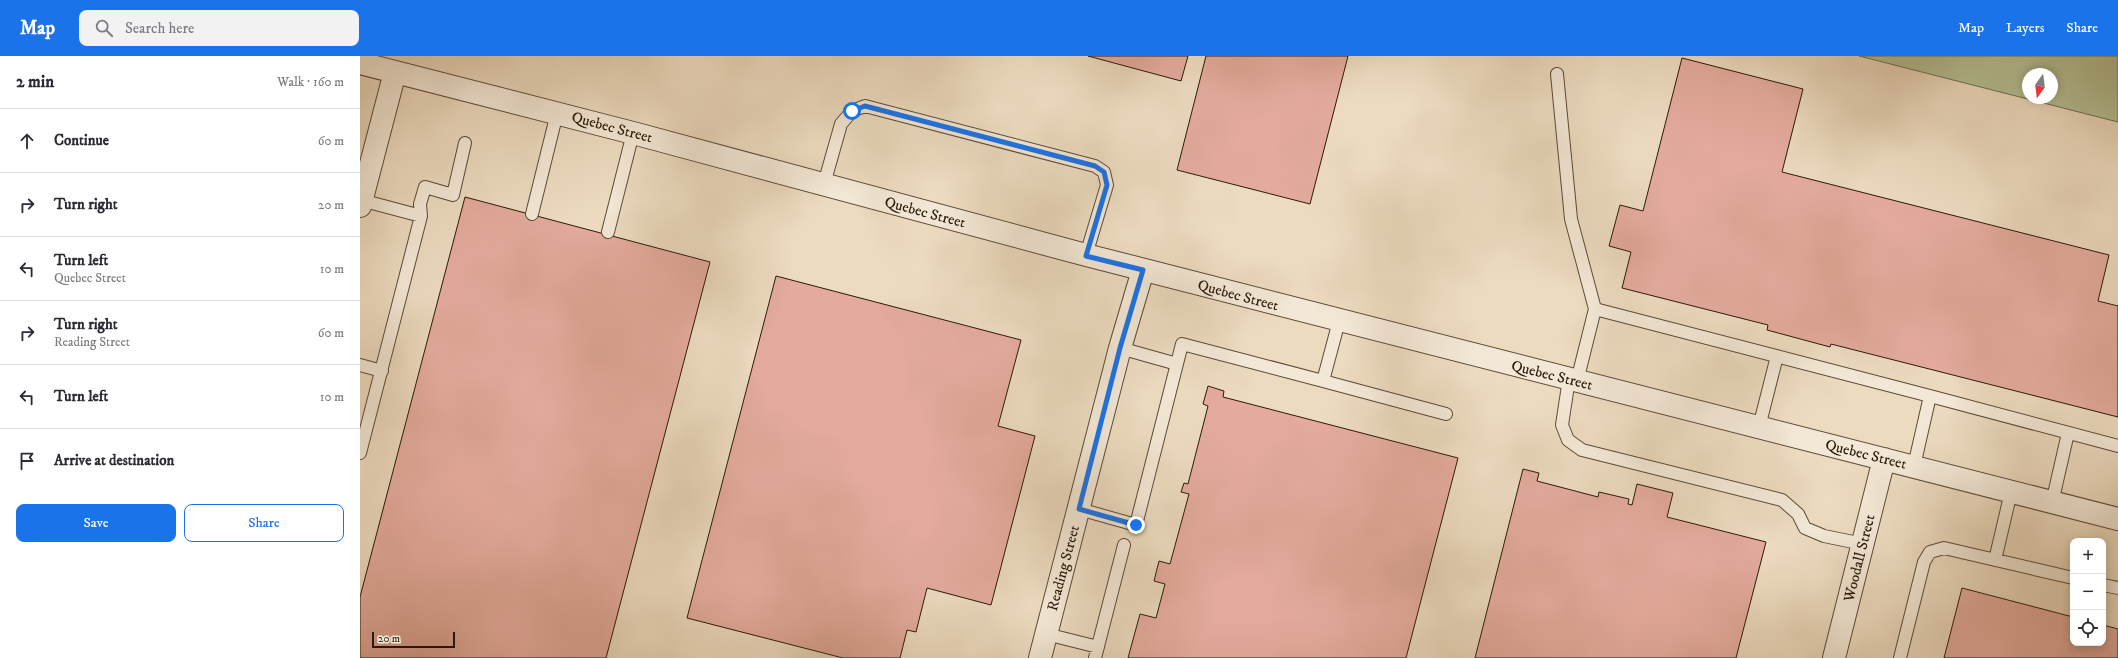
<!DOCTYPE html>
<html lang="en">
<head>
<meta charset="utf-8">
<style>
	body { margin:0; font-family:"IM FELL DW Pica",serif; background:#f2f2f3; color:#2b2b33 }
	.controls { position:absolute; right:12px; bottom:12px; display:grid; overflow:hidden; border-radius:8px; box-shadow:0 2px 10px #0003 }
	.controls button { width:36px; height:36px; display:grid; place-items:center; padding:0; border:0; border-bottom:1px solid #e1e1e2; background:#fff; color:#2b2b33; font:20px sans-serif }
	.compass { position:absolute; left:1662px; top:12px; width:36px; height:36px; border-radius:50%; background:#fff; box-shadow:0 2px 10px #0003; rotate:194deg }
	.scale { position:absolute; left:12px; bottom:10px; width:83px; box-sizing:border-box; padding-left:4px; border:2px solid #2a190a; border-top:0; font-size:11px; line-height:14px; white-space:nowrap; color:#2a190a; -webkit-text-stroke:3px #f3e8d6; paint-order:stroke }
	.stop { position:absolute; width:12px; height:12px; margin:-9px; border:3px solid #1a73e8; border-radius:50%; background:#fff }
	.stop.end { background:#1a73e8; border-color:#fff; box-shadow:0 1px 4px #0008 }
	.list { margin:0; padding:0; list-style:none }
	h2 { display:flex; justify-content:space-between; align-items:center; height:52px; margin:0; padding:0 16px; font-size:17px }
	h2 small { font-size:13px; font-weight:400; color:#7c7c81 }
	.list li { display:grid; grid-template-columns:26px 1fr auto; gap:12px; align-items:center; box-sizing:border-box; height:64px; padding:0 16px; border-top:1px solid #e1e1e2 }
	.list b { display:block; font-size:15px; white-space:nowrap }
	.list p { margin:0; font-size:13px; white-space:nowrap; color:#7c7c81 }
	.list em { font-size:13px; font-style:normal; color:#7c7c81 }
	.actions { display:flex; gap:8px; padding:12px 16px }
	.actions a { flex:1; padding:9px 0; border:1px solid #1a73e8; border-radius:8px; text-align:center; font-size:14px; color:#1a73e8 }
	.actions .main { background:#1a73e8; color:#fff }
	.icon { flex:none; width:22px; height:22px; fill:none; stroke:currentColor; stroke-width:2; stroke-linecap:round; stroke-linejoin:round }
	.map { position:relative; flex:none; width:1758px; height:602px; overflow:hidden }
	header { display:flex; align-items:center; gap:24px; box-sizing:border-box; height:56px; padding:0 20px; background:#1a73e8; color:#fff }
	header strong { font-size:19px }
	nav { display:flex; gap:22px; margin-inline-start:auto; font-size:14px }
	.search { width:280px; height:36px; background:#f2f2f3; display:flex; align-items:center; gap:10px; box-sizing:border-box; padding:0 14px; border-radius:8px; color:#7c7c81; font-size:15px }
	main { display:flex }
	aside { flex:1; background:#fff }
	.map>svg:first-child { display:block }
	.green { fill:#b5c195; stroke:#706d50; fill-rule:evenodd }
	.building { fill:#e4ab9d; stroke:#2a190a }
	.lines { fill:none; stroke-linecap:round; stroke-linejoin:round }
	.service-casing { stroke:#5b4a38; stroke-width:14 }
	.minor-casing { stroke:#5b4a38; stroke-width:24 }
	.service { stroke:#f3e8d6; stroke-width:12 }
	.minor { stroke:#f3e8d6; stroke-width:22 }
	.route { stroke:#1a73e8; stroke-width:5 }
	.labels { text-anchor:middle; stroke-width:3.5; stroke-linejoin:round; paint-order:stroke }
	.street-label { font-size:15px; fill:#2a190a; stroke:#f3e8d6 }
</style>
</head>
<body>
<header>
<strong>Map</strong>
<div class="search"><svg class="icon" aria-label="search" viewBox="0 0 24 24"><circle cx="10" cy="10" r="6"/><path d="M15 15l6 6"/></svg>Search here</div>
<nav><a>Map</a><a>Layers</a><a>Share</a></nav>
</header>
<main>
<aside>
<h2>2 min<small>Walk · 160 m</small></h2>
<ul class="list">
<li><svg class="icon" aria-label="ahead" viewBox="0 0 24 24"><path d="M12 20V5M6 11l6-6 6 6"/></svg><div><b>Continue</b></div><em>60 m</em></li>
<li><svg class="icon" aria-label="right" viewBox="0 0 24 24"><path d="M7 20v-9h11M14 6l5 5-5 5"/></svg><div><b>Turn right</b></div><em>20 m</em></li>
<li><svg class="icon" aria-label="left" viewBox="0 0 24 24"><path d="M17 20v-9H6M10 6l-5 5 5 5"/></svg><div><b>Turn left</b><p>Quebec Street</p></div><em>10 m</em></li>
<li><svg class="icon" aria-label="right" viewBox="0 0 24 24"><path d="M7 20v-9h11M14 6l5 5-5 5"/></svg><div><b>Turn right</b><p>Reading Street</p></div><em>60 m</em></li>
<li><svg class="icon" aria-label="left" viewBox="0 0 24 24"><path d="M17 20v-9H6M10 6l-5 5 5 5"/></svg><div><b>Turn left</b></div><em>10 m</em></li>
<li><svg class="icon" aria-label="arrive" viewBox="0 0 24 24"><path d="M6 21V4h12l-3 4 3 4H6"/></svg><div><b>Arrive at destination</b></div></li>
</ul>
<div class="actions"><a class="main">Save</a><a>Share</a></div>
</aside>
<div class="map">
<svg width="1758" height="602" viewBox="0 0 1758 602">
	<rect width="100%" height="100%" fill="#eddbc0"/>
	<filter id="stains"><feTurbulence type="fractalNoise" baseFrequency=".005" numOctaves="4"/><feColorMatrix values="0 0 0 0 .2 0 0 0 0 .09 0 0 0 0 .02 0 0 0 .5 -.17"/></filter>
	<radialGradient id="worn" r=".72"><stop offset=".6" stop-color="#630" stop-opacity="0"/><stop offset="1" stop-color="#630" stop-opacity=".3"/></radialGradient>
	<path class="green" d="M 1499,0 L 1758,0 L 1758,66 ZM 1668,18 L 1692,18 L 1692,42 L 1668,42 Z"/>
	<path class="building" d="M 728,0 L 828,0 L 821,25 Z
		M 846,0 L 988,0 L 950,148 L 817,114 Z
		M 1322,2 L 1443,33 L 1422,116 L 1749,199 L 1738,245 L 1758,250 L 1758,361 L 1471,288 L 1470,291 L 1407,274 L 1408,269 L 1262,232 L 1271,196 L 1249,190 L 1260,149 L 1283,155 Z
		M 105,141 L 350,206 L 246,602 L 0,602 L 0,541 Z
		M 416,220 L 661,284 L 638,370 L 675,380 L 631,549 L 567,532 L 556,576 L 547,574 L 540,602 L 483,602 L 327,562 Z
		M 848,330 L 864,335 L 863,341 L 1098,402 L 1046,602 L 768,602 L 780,558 L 796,562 L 805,528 L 794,525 L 799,505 L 810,508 L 829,438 L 821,436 L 824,427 L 828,428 L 848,350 L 843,348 Z
		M 1163,413 L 1179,417 L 1177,425 L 1238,441 L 1239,436 L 1269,443 L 1268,448 L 1272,449 L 1277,428 L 1313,437 L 1307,461 L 1406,486 L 1376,602 L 1115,602 Z
		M 1602,532 L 1713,561 L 1713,587 L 1743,587 L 1743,569 L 1758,573 L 1758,602 L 1584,602 Z"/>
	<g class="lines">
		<defs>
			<path id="service" d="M 1197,18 L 1211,163 L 1235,253
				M 464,128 L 481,68 L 492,55 L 505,50 L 735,110 L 744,116 L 747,129 L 726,199
				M 1,144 L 61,160
				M 172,158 L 197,57
				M 248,176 L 273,77
				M 760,292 L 817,308
				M 0,309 L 22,315
				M 1209,323 L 1202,369 L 1208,384 L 1222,394 L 1422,444 L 1438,458 L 1445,472 L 1464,480 L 1503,488
				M 963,325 L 1086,358
				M 1217,325 L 1235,253 L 1570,340 L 1554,410
				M 1570,340 L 1758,390
				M 1399,371 L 1417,300
				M 0,397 L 61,160 L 60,148 L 65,131 L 93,139 L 105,87
				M 1692,447 L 1708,377
				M 719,453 L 776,469 L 822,288 L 963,325 L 979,265
				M 1635,504 L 1651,436
				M 1743,529 L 1758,532
				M 686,578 L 738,591
				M 735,602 L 764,489
				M 1540,602 L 1564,506 L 1570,496 L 1584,492 L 1713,522"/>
			<path id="minor" d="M 0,7 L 273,77 L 726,199 L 1758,463
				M 0,150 L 35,16
				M 680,602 L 760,292 L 783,214
				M 1474,602 L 1524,403"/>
		</defs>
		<use href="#service" class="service-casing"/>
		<use href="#minor" class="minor-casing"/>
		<use href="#service" class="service"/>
		<use href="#minor" class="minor"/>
	</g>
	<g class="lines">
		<path class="route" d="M 492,55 L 505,50 L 735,110 L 744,116 L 747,129 L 726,200 L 783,214 L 760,292 L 719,453 L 776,469"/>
	</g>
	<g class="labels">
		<g class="street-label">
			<text transform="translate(252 71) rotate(15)" y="5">Quebec Street</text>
			<text transform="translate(565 156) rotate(15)" y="5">Quebec Street</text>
			<text transform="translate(878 239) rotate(15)" y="5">Quebec Street</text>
			<text transform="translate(1192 319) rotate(14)" y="5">Quebec Street</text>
			<text transform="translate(1506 398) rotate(14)" y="5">Quebec Street</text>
			<text transform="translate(1499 502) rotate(-76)" y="5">Woodall Street</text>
			<text transform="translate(703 512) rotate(-75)" y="5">Reading Street</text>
		</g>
	</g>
	<rect width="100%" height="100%" filter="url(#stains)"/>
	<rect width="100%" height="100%" fill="url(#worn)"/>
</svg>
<div class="controls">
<button>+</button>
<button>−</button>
<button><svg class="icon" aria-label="locate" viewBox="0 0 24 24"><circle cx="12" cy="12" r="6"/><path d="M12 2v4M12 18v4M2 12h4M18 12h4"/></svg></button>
</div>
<svg class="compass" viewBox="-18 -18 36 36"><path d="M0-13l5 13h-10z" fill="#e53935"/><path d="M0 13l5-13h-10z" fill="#7c7c81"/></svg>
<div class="scale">20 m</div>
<div class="stop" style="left:492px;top:55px"></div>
<div class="stop end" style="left:776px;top:469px"></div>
</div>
</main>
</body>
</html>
